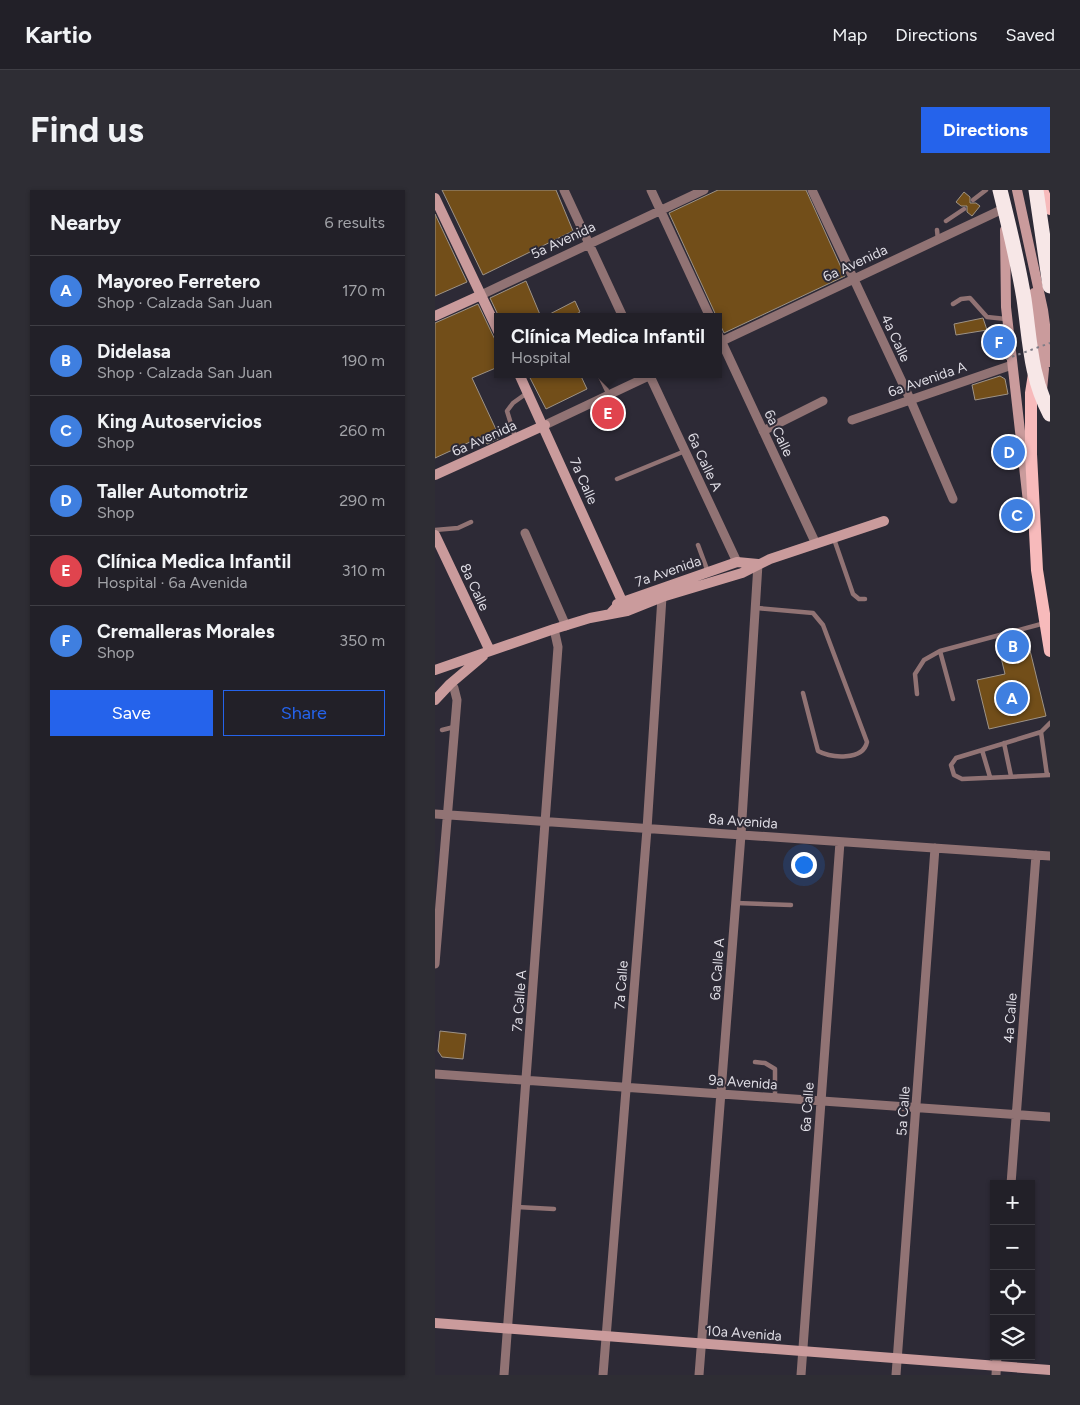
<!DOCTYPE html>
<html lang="en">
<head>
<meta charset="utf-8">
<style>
	body { margin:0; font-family:Figtree,sans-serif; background:#2e2d34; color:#f1f3f6 }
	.controls { position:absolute; right:15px; bottom:15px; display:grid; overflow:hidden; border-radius:0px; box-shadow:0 1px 4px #0004 }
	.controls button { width:45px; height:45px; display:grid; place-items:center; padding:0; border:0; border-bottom:1px solid #3f3e45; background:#222028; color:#f1f3f6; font:25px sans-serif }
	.you { position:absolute; left:368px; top:674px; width:18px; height:18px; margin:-12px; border:4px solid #fff; border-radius:50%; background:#1a73e8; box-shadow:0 0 0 8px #1a73e833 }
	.badge { display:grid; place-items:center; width:32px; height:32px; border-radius:50%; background:#2563eb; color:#fff; font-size:16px; font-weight:700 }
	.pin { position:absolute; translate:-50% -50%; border:2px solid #fff; box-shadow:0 1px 5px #0006 }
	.popup { position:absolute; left:59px; top:123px; width:228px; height:65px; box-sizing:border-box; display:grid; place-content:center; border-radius:0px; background:#222028; filter:drop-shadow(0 1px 4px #0005); font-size:16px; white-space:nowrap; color:#a2a3a8 }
	.popup b { font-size:19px; color:#f1f3f6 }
	.popup::after { content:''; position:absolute; left:50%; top:100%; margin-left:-10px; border:10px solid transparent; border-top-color:#222028 }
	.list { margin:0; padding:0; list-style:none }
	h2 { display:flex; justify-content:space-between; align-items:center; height:65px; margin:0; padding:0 20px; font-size:21px }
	h2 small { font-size:16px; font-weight:400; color:#a2a3a8 }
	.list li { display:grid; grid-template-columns:32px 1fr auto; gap:15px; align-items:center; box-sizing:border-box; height:70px; padding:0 20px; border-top:1px solid #3f3e45 }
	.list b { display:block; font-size:19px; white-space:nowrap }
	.list p { margin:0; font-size:16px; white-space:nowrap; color:#a2a3a8 }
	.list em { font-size:16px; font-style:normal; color:#a2a3a8 }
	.actions { display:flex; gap:10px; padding:15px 20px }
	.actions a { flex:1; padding:11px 0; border:1px solid #2563eb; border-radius:0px; text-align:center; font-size:18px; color:#2563eb }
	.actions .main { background:#2563eb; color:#fff }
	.icon { flex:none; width:28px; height:28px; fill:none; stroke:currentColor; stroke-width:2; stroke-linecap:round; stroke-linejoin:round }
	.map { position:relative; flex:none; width:615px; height:1185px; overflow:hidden; border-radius:0px }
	header { display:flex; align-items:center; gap:30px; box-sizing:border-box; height:70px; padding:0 25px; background:#222028; border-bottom:1px solid #3f3e45 }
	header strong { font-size:24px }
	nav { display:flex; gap:28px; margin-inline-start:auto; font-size:18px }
	.intro { display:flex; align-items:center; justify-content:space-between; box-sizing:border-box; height:120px; padding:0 30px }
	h1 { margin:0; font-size:35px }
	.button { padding:12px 22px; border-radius:0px; background:#2563eb; color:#fff; font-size:18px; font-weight:700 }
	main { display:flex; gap:30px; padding:0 30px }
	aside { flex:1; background:#222028; border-radius:0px; box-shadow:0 1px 4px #0004 }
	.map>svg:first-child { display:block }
	.building { fill:#724e19; stroke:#9e9387 }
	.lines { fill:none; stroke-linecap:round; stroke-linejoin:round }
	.lane { stroke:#917374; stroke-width:4.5 }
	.street { stroke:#917374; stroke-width:9 }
	.secondary { stroke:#ca9b9c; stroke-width:10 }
	.primary { stroke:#f7babb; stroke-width:12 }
	.highway { stroke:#f7e7e7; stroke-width:15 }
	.path-bridge { stroke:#7f7d87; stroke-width:2; stroke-dasharray:2.5 4; stroke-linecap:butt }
	.labels { text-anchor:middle; stroke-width:4; stroke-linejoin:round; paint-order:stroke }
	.street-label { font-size:14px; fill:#dfdde5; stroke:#2d2a36 }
</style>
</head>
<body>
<header>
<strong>Kartio</strong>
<nav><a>Map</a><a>Directions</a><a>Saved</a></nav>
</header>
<div class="intro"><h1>Find us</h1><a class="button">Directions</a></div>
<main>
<aside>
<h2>Nearby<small>6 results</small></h2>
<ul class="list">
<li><span class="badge" style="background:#3f7fe0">A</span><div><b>Mayoreo Ferretero</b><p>Shop · Calzada San Juan</p></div><em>170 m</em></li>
<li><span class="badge" style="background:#3f7fe0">B</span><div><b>Didelasa</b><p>Shop · Calzada San Juan</p></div><em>190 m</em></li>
<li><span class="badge" style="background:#3f7fe0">C</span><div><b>King Autoservicios</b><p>Shop</p></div><em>260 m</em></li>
<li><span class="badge" style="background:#3f7fe0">D</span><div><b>Taller Automotriz</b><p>Shop</p></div><em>290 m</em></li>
<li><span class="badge" style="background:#e0444e">E</span><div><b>Clínica Medica Infantil</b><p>Hospital · 6a Avenida</p></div><em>310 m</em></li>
<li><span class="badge" style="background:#3f7fe0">F</span><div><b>Cremalleras Morales</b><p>Shop</p></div><em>350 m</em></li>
</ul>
<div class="actions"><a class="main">Save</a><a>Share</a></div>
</aside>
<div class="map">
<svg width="615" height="1185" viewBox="0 0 615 1185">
	<rect width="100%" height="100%" fill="#2d2a36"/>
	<path class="building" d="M 7,0 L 121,0 L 138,41 L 48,85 Z
		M 283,0 L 371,0 L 410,86 L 289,143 L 234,23 Z
		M 529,2 L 535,7 L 535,13 L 541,13 L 545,16 L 537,26 L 532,22 L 532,16 L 526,16 L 521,12 Z
		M 0,24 L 32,92 L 0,106 Z
		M 91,91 L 106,127 L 64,127 L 55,108 Z
		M 140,111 L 145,122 L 136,127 L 109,127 Z
		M 43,114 L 63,156 L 63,177 L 37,188 L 65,248 L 52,254 L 48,246 L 0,268 L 0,133 Z
		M 548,128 L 552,140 L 521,145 L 519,134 Z
		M 567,144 L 569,159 L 560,160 L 557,145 Z
		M 93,184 L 145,184 L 152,199 L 111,219 Z
		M 565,186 L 570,189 L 573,204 L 540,210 L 537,195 Z
		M 177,210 L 185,229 L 170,236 L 162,218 Z
		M 580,255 L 581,267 L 569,269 L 567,257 Z
		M 589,318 L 591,328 L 575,332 L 573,322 Z
		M 591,444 L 611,526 L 554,539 L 542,490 L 570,484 L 562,451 Z
		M 5,841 L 31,844 L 28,869 L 7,867 L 3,861 Z"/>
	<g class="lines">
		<path class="lane" d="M 538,10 L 551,0
			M 511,31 L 529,19
			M 502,40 L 503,50
			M 518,114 L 526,109 L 535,108 L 552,127 L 571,129
			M 164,184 L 174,205
			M 80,247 L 72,221 L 78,213 L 92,203
			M 182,289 L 250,261
			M 0,340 L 23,338 L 36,332
			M 399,349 L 418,404 L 424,409 L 430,409
			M 263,355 L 273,382
			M 322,418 L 378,423 L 388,435 L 432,552 C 428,571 396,568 383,561 L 368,503
			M 505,461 L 518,509
			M 482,504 L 480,484 L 489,470 L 505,461 L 610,433
			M 615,533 L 606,542 L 521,568 L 516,575 L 519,585 L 527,589 L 615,585
			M 7,540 L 19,537
			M 606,542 L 612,585
			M 569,553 L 576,586
			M 547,560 L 555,587
			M 301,713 L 356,715
			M 320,872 L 330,873 L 340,879 L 340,908
			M 82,1017 L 119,1019"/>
		<path class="street" d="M 129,0 L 188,127
			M 216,0 L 275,127
			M 377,0 L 475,209 L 518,309
			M 46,105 L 269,0
			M 283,144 L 381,354
			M 283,153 L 570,18
			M 214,184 L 302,372
			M 417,230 L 577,175
			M 110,235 L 218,184
			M 328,241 L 388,211
			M 90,343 L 131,436
			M 0,624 L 615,666
			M 0,774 L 22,510 L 19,498 L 15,494
			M 0,884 L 615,927
			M 576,994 L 601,665
			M 69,1185 L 123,457 L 119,439
			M 168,1185 L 212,639 L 227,407
			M 264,1185 L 306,645 L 323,374
			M 366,1185 L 405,652
			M 461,1185 L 500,658
			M 561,1185 L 562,1166"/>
		<path class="secondary" d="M 582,0 L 608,120 L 615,172
			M 0,8 L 63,141
			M 570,40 L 571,117 L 593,312
			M 599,103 L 603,149 L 609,179 L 607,200
			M 0,126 L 46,105
			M 84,184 L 187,411 L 175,424
			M 0,285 L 110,235
			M 0,345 L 55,461
			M 182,414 L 302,372 L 323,374
			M 0,480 L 119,439 L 155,428 L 192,421 L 227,407 L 307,383 L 335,369 L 449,331
			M 0,510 L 15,494 L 48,466
			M 0,1133 L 615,1180"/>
		<path class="primary" d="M 607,0 L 615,19
			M 599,184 L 596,203 L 596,264 L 602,380 L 615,461"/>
		<path class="highway" d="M 565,0 C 574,36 583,72 589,109 C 595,150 595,186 615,224
			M 601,0 L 615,96"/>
		<path class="path-bridge" d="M 571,169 L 615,153"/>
	</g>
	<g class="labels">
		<g class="street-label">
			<text transform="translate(128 50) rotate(-25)" y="5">5a Avenida</text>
			<text transform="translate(420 73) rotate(-25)" y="5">6a Avenida</text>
			<text transform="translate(461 148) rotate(65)" y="5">4a Calle</text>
			<text transform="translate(492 189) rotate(-19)" y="5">6a Avenida A</text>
			<text transform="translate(344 243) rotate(65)" y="5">6a Calle</text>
			<text transform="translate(49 248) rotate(-24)" y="5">6a Avenida</text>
			<text transform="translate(270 272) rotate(65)" y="5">6a Calle A</text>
			<text transform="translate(149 291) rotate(66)" y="5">7a Calle</text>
			<text transform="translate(233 381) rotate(-19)" y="5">7a Avenida</text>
			<text transform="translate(40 397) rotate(65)" y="5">8a Calle</text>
			<text transform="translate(308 631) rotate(4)" y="5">8a Avenida</text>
			<text transform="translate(282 779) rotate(-86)" y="5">6a Calle A</text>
			<text transform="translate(186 795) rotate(-86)" y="5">7a Calle</text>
			<text transform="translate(84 811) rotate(-86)" y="5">7a Calle A</text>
			<text transform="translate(575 828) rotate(-86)" y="5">4a Calle</text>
			<text transform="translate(308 892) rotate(4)" y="5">9a Avenida</text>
			<text transform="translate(372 917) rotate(-86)" y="5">6a Calle</text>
			<text transform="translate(468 921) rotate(-86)" y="5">5a Calle</text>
			<text transform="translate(309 1143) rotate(4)" y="5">10a Avenida</text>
		</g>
	</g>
</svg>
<div class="controls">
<button>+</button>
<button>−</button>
<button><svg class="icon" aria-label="locate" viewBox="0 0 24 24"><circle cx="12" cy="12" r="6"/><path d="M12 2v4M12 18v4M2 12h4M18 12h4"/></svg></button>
<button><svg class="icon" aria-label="layers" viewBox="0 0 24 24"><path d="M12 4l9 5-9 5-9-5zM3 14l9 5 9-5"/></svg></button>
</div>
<div class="you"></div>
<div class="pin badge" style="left:577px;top:508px;background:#3f7fe0">A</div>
<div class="pin badge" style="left:578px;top:456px;background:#3f7fe0">B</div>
<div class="pin badge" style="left:582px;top:325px;background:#3f7fe0">C</div>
<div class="pin badge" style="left:574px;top:262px;background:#3f7fe0">D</div>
<div class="pin badge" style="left:173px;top:223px;background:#e0444e">E</div>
<div class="popup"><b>Clínica Medica Infantil</b>Hospital</div>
<div class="pin badge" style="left:564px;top:152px;background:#3f7fe0">F</div>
</div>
</main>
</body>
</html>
